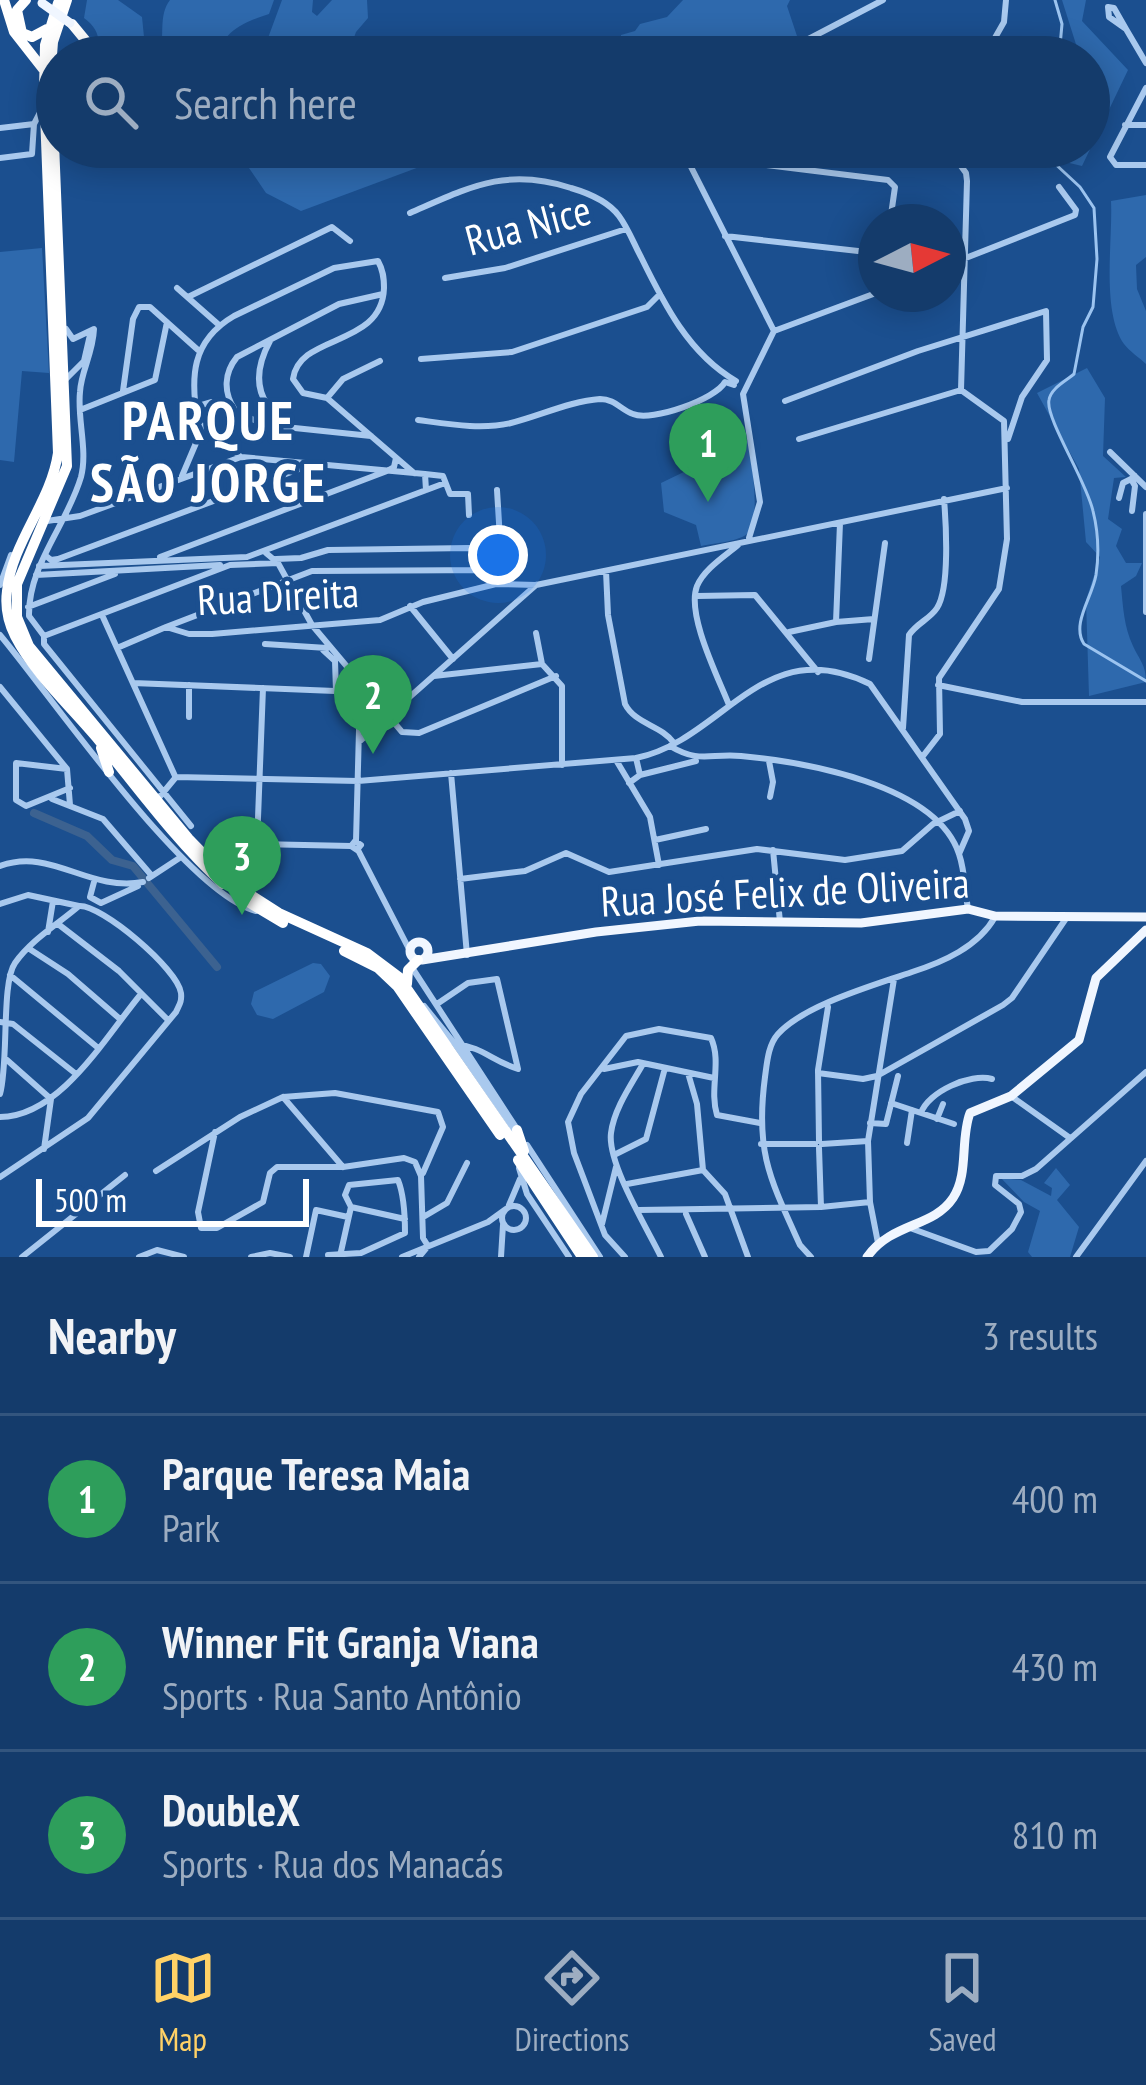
<!DOCTYPE html>
<html lang="en">
<head>
<meta charset="utf-8">
<style>
	body { margin:0; font-family:"PT Sans Narrow",sans-serif; background:#214673; color:#f1f3f6 }
	.compass { position:absolute; left:858px; top:204px; width:108px; height:108px; border-radius:50%; background:#143b6b; box-shadow:0 6px 30px #0003; rotate:84deg }
	.scale { position:absolute; left:36px; bottom:30px; width:273px; box-sizing:border-box; padding-left:12px; border:6px solid #fff; border-top:0; font-size:33px; line-height:42px; white-space:nowrap; color:#fff; -webkit-text-stroke:9px #1b4f8f; paint-order:stroke }
	.you { position:absolute; left:498px; top:555px; width:42px; height:42px; margin:-30px; border:9px solid #fff; border-radius:50%; background:#1a73e8; box-shadow:0 0 0 18px #1a73e833 }
	.badge { display:grid; place-items:center; width:78px; height:78px; border-radius:50%; background:#ffd166; color:#fff; font-size:39px; font-weight:700 }
	.pin { position:absolute; translate:-50% -99px; filter:drop-shadow(0 3px 6px #0008) }
	.pin::after { content:''; position:absolute; top:63px; width:42px; height:36px; background:inherit; clip-path:polygon(0 0,100% 0,50% 100%) }
	.list { margin:0; padding:0; list-style:none }
	h2 { display:flex; justify-content:space-between; align-items:center; height:156px; margin:0; padding:0 48px; font-size:51px }
	h2 small { font-size:39px; font-weight:400; color:#9dadc1 }
	.list li { display:grid; grid-template-columns:78px 1fr auto; gap:36px; align-items:center; box-sizing:border-box; height:168px; padding:0 48px; border-top:3px solid #33557e }
	.list b { display:block; font-size:45px; white-space:nowrap }
	.list p { margin:0; font-size:39px; white-space:nowrap; color:#9dadc1 }
	.list em { font-size:39px; font-style:normal; color:#9dadc1 }
	.icon { flex:none; width:66px; height:66px; fill:none; stroke:currentColor; stroke-width:2; stroke-linecap:round; stroke-linejoin:round }
	.map { position:relative; flex:none; width:1146px; height:1257px; overflow:hidden }
	.search { position:absolute; background:#143b6b; box-shadow:0 6px 30px #0003; left:36px; right:36px; top:36px; height:132px; display:flex; align-items:center; gap:30px; box-sizing:border-box; padding:0 42px; border-radius:66px; color:#9dadc1; font-size:45px }
	.sheet { height:660px; background:#143b6b }
	nav { display:flex; justify-content:space-around; align-items:center; box-sizing:border-box; height:168px; border-top:3px solid #33557e; background:#143b6b; font-size:33px; color:#9dadc1 }
	nav a { display:grid; justify-items:center; gap:6px }
	nav .on { color:#ffd166 }
	.map>svg:first-child { display:block }
	.green { fill:#2e69ad }
	.lines { fill:none; stroke-linecap:round; stroke-linejoin:round }
	.stream { stroke:#9cc4f0; stroke-width:3 }
	.river { stroke:#3c6290; stroke-width:8 }
	.minor { stroke:#a9c9ee; stroke-width:6 }
	.major { stroke:#f0f6ff; stroke-width:9 }
	.highway { stroke:#fff; stroke-width:10 }
	.major-bridge { stroke:#f0f6ff; stroke-width:9 }
	.labels { text-anchor:middle; stroke-width:9; stroke-linejoin:round; paint-order:stroke }
	.street-label { font-size:42px; fill:#fff; stroke:#1b4f8f }
	.district-label { font-size:54px; font-weight:bold; letter-spacing:3px; fill:#fff; stroke:#1b4f8f }
</style>
</head>
<body>
<div class="map">
<svg width="1146" height="1257" viewBox="0 0 1146 1257">
	<rect width="100%" height="100%" fill="#1b4f8f"/>
	<path class="green" d="M 87,0 L 118,0 L 142,17 L 146,57 L 96,57 C 102,41 98,28 84,18 Z
		M 170,0 L 274,0 L 269,14 C 247,21 221,31 218,57 L 160,57 C 165,38 158,15 170,0 Z
		M 282,0 L 313,0 L 312,12 L 317,16 L 332,0 L 367,0 L 368,18 L 356,32 L 347,57 L 261,57 Z
		M 683,0 L 790,0 L 787,6 L 804,57 L 620,57 L 621,35 L 635,31 L 640,24 L 667,17 Z
		M 1062,0 L 1086,0 L 1082,21 L 1128,70 L 1082,166 L 1057,160 L 1044,147 L 1089,147 L 1089,57 L 1080,57 Z
		M 251,147 L 445,147 L 422,166 L 301,211 L 266,193 L 249,168 L 236,166 L 238,155 Z
		M 1146,195 L 1146,257 L 1136,265 L 1137,289 L 1146,311 L 1146,364 C 1140,358 1129,351 1124,344 C 1101,311 1113,240 1111,201 Z
		M 42,248 L 49,373 L 22,371 L 14,462 L 0,460 L 0,252 Z
		M 1087,368 L 1105,398 L 1103,456 L 1126,477 L 1114,478 L 1108,519 L 1122,529 L 1116,546 L 1126,563 L 1142,563 L 1136,576 L 1121,586 C 1123,607 1124,627 1133,646 C 1140,661 1146,665 1146,682 L 1089,696 L 1086,600 L 1100,557 L 1086,542 L 1079,469 L 1037,393 Z
		M 748,441 C 751,459 762,520 747,534 C 737,542 714,543 701,546 L 696,525 L 664,512 L 661,483 Z
		M 313,963 L 321,964 L 330,976 L 324,992 L 273,1019 L 257,1015 L 251,1004 L 254,992 Z
		M 1056,1168 L 1070,1185 L 1057,1200 L 1079,1227 L 1070,1257 L 1032,1257 L 1028,1252 L 1040,1211 L 1024,1202 L 1001,1178 L 1021,1180 L 1051,1196 L 1052,1188 L 1044,1183 Z"/>
	<g class="lines">
		<path class="stream" d="M 1055,0 L 1062,24 L 1059,57
			M 1037,147 L 1080,187 L 1094,208 L 1097,259 L 1093,307 L 1083,327 L 1074,374 C 1066,381 1051,388 1049,400 C 1045,418 1087,482 1093,511 C 1098,531 1099,555 1096,575 C 1092,598 1071,624 1084,644 L 1146,681"/>
		<path class="river" d="M 34,813 L 87,836 L 112,860 L 133,866 L 217,967"/>
		<path class="minor" d="M 1108,7 L 1114,8 L 1126,29 L 1109,17 Z
			M 1126,29 L 1146,63
			M 774,57 L 883,0
			M 984,57 L 1004,22 L 1006,0
			M 1146,88 L 1110,157 L 1116,165 L 1146,165
			M 1125,125 L 1146,125
			M 0,128 L 34,124
			M 664,147 L 685,155 L 888,180 L 895,187 L 890,222
			M 685,155 L 774,331
			M 0,158 L 32,154 L 34,124 L 45,103
			M 410,213 C 470,187 506,167 571,188 C 588,193 608,201 619,216 C 628,228 634,244 641,257 C 664,304 689,354 736,381
			M 725,236 L 876,253
			M 948,265 L 1075,215 L 1076,210 L 1059,187
			M 445,278 L 505,268 L 626,229
			M 177,288 L 219,325
			M 188,297 L 332,227 L 350,241
			M 66,329 L 73,339 L 94,329 C 93,354 81,371 80,392 C 77,419 88,450 81,477 C 67,525 28,565 29,616 L 44,636 L 44,644 L 191,826
			M 774,331 L 876,293
			M 270,341 C 251,376 256,405 291,426
			M 421,359 L 512,352 L 647,307 L 660,294
			M 66,379 L 84,361 L 90,335
			M 123,391 L 133,319 L 139,307 L 150,307 L 198,350
			M 327,398 L 343,379 L 380,361
			M 785,401 L 918,351 L 1046,311 L 1047,360 L 1022,397 L 1008,439
			M 195,407 L 212,402 L 266,425 L 371,436
			M 80,410 L 155,380 L 167,322
			M 235,410 C 223,392 224,373 237,357 L 339,304 L 383,294
			M 418,420 C 448,424 481,430 511,423 C 539,416 571,401 600,399 C 615,399 621,410 633,414 C 652,422 716,399 725,382 L 734,385
			M 799,439 L 961,390
			M 1110,452 L 1146,487
			M 414,473 L 327,398 L 303,393 L 293,379 C 299,333 382,348 384,288 C 384,277 383,270 378,261 L 334,268 L 234,316 C 191,341 190,378 198,422 L 241,457 L 425,474 L 426,490
			M 425,474 L 443,476 L 450,494 L 468,494 L 469,515
			M 182,476 L 196,443 L 198,422
			M 1119,498 L 1123,483 L 1131,479
			M 1132,511 L 1135,486 L 1131,479 L 1135,476
			M 1146,514 L 1146,612
			M 47,521 L 80,516 L 241,457
			M 749,538 L 760,502 L 743,394 L 774,331
			M 266,553 L 278,563 L 312,625 L 402,732 L 419,733 L 556,676
			M 45,555 L 51,560 L 58,559 L 310,465
			M 160,557 L 387,471 L 394,467 L 396,458
			M 276,559 L 301,558 L 328,550 L 469,548 L 498,553
			M 39,566 L 247,557 L 445,483
			M 606,571 L 608,615 L 625,704 C 635,724 661,725 674,743
			M 36,575 L 220,565
			M 496,584 L 492,570 L 500,539 L 497,490
			M 0,585 L 11,555
			M 697,596 L 755,595 L 818,672
			M 410,606 L 453,659
			M 28,607 L 115,574
			M 102,615 L 175,776
			M 836,622 L 840,523
			M 166,627 L 312,571 L 492,570
			M 789,632 L 836,622 L 874,619
			M 536,633 L 542,664
			M 0,635 C 52,697 187,894 256,911
			M 44,636 L 230,565 L 278,563
			M 265,644 L 327,648
			M 117,648 L 166,627 L 189,634 L 212,634 L 380,620 L 423,602 L 496,584 L 536,585 L 1007,488
			M 323,650 L 335,661 L 336,691
			M 869,659 L 885,543
			M 434,676 L 542,664 L 562,686 L 562,765
			M 133,683 L 360,692
			M 938,685 L 1022,702 L 1146,702
			M 0,687 L 67,769 L 70,805
			M 729,705 C 718,677 686,614 697,586 C 704,569 725,556 738,545
			M 189,717 L 189,685
			M 903,728 L 909,635 C 917,623 930,619 937,608 C 950,588 946,523 944,499
			M 360,741 L 536,585
			M 670,746 C 700,764 710,753 741,756 C 804,762 936,784 959,854 C 965,871 965,892 968,909
			M 923,756 L 940,734 L 939,678 L 999,589 L 1007,539 L 1004,421 L 961,390 L 967,181 L 966,173 L 947,147
			M 616,760 L 650,817 L 659,865
			M 769,761 L 773,782 L 770,797
			M 67,769 L 16,763 L 16,800 L 26,806 L 70,788
			M 451,773 L 467,955
			M 640,775 L 696,761
			M 629,783 L 640,775 L 636,758
			M 52,799 L 103,819 L 152,876
			M 157,800 L 176,777 L 358,781 L 636,758 C 724,740 762,631 870,684 L 965,819 L 969,831 L 959,854
			M 655,840 L 706,829
			M 355,841 L 361,845 L 357,850 L 351,846 Z
			M 356,841 L 360,693
			M 257,844 L 263,688
			M 358,850 L 410,951
			M 773,850 L 780,922
			M 0,866 C 51,847 88,892 143,882
			M 232,868 L 257,844 L 351,846
			M 149,878 L 181,857
			M 460,879 L 525,871 L 566,853 L 609,872 L 757,849 L 845,860 L 902,851 L 933,824 L 960,811
			M 94,882 L 90,897 L 101,903 L 138,886
			M 0,904 L 28,895 L 79,906
			M 58,924 L 119,971 L 168,1020
			M 48,932 L 53,901
			M 28,948 L 68,974 L 120,1019
			M 411,966 L 517,1129
			M 10,975 L 97,1047
			M 424,1006 L 455,1044 C 483,1047 492,1061 518,1069 L 497,979 L 468,983 L 437,1004
			M 0,1022 L 13,1024 L 76,1074
			M 455,1044 L 515,1131
			M 7,1060 L 51,1099 L 44,1149
			M 643,1064 C 631,1085 614,1109 611,1133 C 607,1163 647,1228 661,1257
			M 604,1069 L 638,1062 L 714,1078
			M 688,1073 L 697,1104 L 703,1170 L 725,1194 L 748,1257
			M 818,1073 L 863,1079 L 877,1076 L 1003,1005 L 1012,998 L 1067,917
			M 0,1094 C 9,1062 1,983 15,963 C 31,940 58,924 79,906 C 101,904 178,969 181,993 C 182,1002 179,1005 176,1012 L 88,1118 L 0,1177
			M 1011,1096 L 1070,1138
			M 283,1097 L 343,1167
			M 891,1103 L 954,1124
			M 921,1113 C 928,1092 970,1073 992,1079
			M 0,1117 C 60,1117 106,1036 141,994
			M 937,1119 L 943,1104
			M 870,1123 L 886,1124 L 898,1076
			M 215,1132 L 198,1212 L 201,1228 L 217,1228 L 263,1202 L 270,1173 L 277,1167 L 343,1167 L 404,1158 L 415,1162 L 421,1176 L 423,1238 L 428,1246 L 419,1257
			M 819,1141 L 818,1070 L 828,1007
			M 907,1143 L 912,1110
			M 761,1144 L 815,1144
			M 822,1144 L 868,1141
			M 527,1145 L 600,1257
			M 819,1148 L 821,1207
			M 614,1155 L 646,1139 L 665,1068
			M 519,1168 L 527,1194 L 569,1257
			M 156,1171 L 240,1117 L 283,1097 L 335,1093 L 438,1112 L 443,1127 L 423,1173
			M 627,1184 L 703,1170
			M 509,1205 L 520,1179
			M502 1218a12 12 0 1 1 24 0a12 12 0 1 1-24 0Z
			M 639,1210 L 821,1207 L 870,1202
			M 686,1214 L 705,1257
			M 425,1216 L 447,1203 L 467,1163
			M 602,1224 L 616,1167
			M 910,1228 L 976,1252 L 989,1251 L 1012,1229 L 1021,1212 L 1019,1204 L 995,1185 L 996,1176 L 1022,1176 L 1036,1169 L 1146,1072
			M 878,1243 L 870,1202 L 868,1141 L 894,979
			M 328,1255 L 361,1253 L 405,1233 C 405,1216 404,1195 398,1180 L 349,1185 L 345,1195 L 351,1207 L 405,1219
			M 340,1256 L 351,1207
			M 22,1257 L 125,1175
			M 139,1257 L 157,1250 L 184,1257
			M 251,1257 L 270,1253 L 290,1257
			M 306,1257 L 316,1210 L 348,1217
			M 402,1257 L 488,1222 L 506,1209
			M 501,1257 L 503,1225
			M 625,1257 L 605,1235 L 574,1153 L 568,1122 L 581,1094 L 626,1036 L 659,1029 L 711,1038 C 722,1062 709,1089 717,1115 L 760,1123
			M 811,1257 L 800,1245 C 770,1179 755,1152 765,1077 C 767,1063 768,1045 778,1034 C 804,1005 875,985 912,972 C 943,962 978,947 995,917
			M 1076,1257 L 1146,1161"/>
		<path class="major" d="M410 951a9 9 0 1 1 18 0a9 9 0 1 1-18 0Z
			M 422,960 L 596,932 L 700,921 L 861,923 L 968,909 L 995,916 L 1146,917
			M 867,1257 C 892,1222 933,1228 953,1198 C 969,1174 960,1139 970,1113 L 1011,1096 L 1079,1040 L 1096,978 L 1146,930"/>
		<path class="highway" d="M 4,0 L 14,32 L 43,69
			M 26,0 L 17,10 L 22,33 L 32,37 L 47,29
			M 67,0 L 53,42 L 51,68 L 67,466 L 17,584 L 17,617 L 29,646 L 189,839 L 231,882 L 279,913 L 367,953 L 399,977 L 593,1257
			M 72,24 L 86,41 L 78,57
			M 44,90 L 45,45 L 58,3
			M 45,114 L 58,453 C 51,502 12,542 7,591 C 5,606 8,622 15,636 C 34,673 69,705 96,737 C 137,787 175,840 223,884
			M 101,748 L 109,772
			M 248,902 L 283,923
			M 344,951 L 378,968 L 397,986 L 500,1135
			M 407,984 L 408,970 L 418,960
			M 517,1130 L 524,1151
			M 518,1160 L 582,1257"/>
		<path class="major-bridge" d="M 42,3 L 70,23"/>
	</g>
	<g class="labels">
		<g class="street-label">
			<text transform="translate(528 225) rotate(-15)" y="15">Rua Nice</text>
			<text transform="translate(278 596) rotate(-3)" y="15">Rua Direita</text>
			<text transform="translate(785 892) rotate(-3)" y="15">Rua José Felix de Oliveira</text>
		</g>
		<g class="district-label">
			<text x="209" y="440">PARQUE<tspan x="209" dy="62">SÃO JORGE</tspan></text>
		</g>
	</g>
</svg>
<svg class="compass" viewBox="-18 -18 36 36"><path d="M0-13l5 13h-10z" fill="#e53935"/><path d="M0 13l5-13h-10z" fill="#9dadc1"/></svg>
<div class="scale">500 m</div>
<div class="you"></div>
<div class="pin badge" style="left:708px;top:502px;background:#2e9e5b">1</div>
<div class="pin badge" style="left:373px;top:754px;background:#2e9e5b">2</div>
<div class="pin badge" style="left:242px;top:915px;background:#2e9e5b">3</div>
<div class="search"><svg class="icon" aria-label="search" viewBox="0 0 24 24"><circle cx="10" cy="10" r="6"/><path d="M15 15l6 6"/></svg>Search here</div>
</div>
<section class="sheet">
<h2>Nearby<small>3 results</small></h2>
<ul class="list">
<li><span class="badge" style="background:#2e9e5b">1</span><div><b>Parque Teresa Maia</b><p>Park</p></div><em>400 m</em></li>
<li><span class="badge" style="background:#2e9e5b">2</span><div><b>Winner Fit Granja Viana</b><p>Sports · Rua Santo Antônio</p></div><em>430 m</em></li>
<li><span class="badge" style="background:#2e9e5b">3</span><div><b>DoubleX</b><p>Sports · Rua dos Manacás</p></div><em>810 m</em></li>
</ul>
</section>
<nav>
<a class="on"><svg class="icon" aria-label="map" viewBox="0 0 24 24"><path d="M3 6l6-2 6 2 6-2v14l-6 2-6-2-6 2zM9 4v14M15 6v14"/></svg>Map</a>
<a><svg class="icon" aria-label="directions" viewBox="0 0 24 24"><path d="M12 3l9 9-9 9-9-9zM9 14v-3h6M13 9l2 2-2 2"/></svg>Directions</a>
<a><svg class="icon" aria-label="saved" viewBox="0 0 24 24"><path d="M7 4h10v16l-5-4-5 4z"/></svg>Saved</a>
</nav>
</body>
</html>
